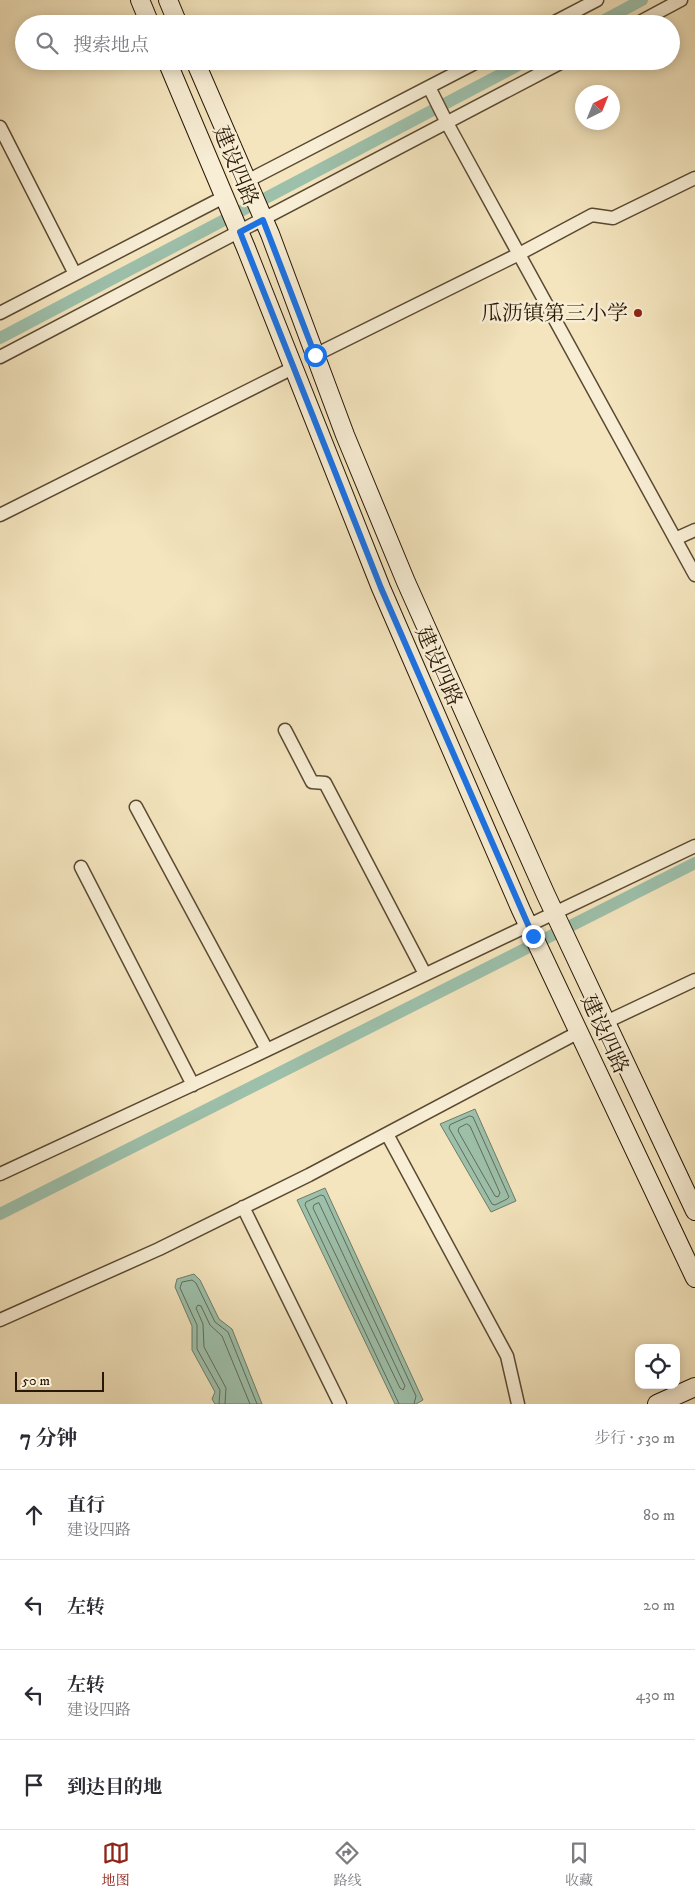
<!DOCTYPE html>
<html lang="zh">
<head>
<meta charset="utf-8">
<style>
	body { margin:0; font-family:"IM FELL DW Pica","Noto Serif SC",serif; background:#f2f2f3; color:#2b2b33 }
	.controls { position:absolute; right:15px; bottom:15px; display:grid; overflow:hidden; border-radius:10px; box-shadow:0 2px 12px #0003 }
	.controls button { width:45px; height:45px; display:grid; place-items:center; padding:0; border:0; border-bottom:1px solid #e1e1e2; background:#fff; color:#2b2b33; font:25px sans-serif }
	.compass { position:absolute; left:575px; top:85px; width:45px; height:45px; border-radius:50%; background:#fff; box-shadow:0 2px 12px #0003; rotate:43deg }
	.scale { position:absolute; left:15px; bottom:12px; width:89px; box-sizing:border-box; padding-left:5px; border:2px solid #271704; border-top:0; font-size:14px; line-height:18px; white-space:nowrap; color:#271704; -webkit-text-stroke:4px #f8eed5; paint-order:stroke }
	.stop { position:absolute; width:15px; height:15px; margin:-11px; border:4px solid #1a73e8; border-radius:50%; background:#fff }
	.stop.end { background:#1a73e8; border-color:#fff; box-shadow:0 1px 5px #0008 }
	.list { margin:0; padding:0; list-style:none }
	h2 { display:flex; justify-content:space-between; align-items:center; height:65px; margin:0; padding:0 20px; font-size:21px }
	h2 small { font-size:16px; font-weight:400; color:#7c7c81 }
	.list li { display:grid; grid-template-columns:32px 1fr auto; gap:15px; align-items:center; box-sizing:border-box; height:90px; padding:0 20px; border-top:1px solid #e1e1e2 }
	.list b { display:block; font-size:19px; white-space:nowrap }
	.list p { margin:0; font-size:16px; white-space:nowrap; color:#7c7c81 }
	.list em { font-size:16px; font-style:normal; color:#7c7c81 }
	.icon { flex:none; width:28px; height:28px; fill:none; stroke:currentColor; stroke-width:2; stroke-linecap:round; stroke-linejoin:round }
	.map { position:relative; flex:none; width:695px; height:1404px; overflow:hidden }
	.search { position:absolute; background:#fff; box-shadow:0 2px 12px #0003; left:15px; right:15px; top:15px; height:55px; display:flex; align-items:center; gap:12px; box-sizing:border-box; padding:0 18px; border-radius:28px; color:#7c7c81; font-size:19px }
	.sheet { height:425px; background:#fff }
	nav { display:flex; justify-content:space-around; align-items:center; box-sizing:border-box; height:70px; border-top:1px solid #e1e1e2; background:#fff; font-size:14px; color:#7c7c81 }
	nav a { display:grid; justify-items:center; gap:2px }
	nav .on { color:#8f2418 }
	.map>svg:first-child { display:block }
	.water { fill:#9dc0ab; stroke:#6e7c68 }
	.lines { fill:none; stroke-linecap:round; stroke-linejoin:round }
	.shore { stroke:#626c58; stroke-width:1 }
	.canal { stroke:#9dc0ab; stroke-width:12 }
	.street-casing { stroke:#5a4a32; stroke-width:15 }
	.secondary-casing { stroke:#271704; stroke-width:20 }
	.street { stroke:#f8eed5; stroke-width:12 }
	.secondary { stroke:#f8eed5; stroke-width:18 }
	.route { stroke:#1a73e8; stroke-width:6 }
	.poi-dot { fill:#8f2418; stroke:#f8eed5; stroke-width:2 }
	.labels { text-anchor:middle; stroke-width:5; stroke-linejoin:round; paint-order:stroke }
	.street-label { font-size:21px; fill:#271704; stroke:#f8eed5 }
	.poi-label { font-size:21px; fill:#271704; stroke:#f8eed5; text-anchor:end }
</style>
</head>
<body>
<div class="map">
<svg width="695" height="1404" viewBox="0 0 695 1404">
	<rect width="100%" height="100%" fill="#f4e5be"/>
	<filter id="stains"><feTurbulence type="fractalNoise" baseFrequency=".004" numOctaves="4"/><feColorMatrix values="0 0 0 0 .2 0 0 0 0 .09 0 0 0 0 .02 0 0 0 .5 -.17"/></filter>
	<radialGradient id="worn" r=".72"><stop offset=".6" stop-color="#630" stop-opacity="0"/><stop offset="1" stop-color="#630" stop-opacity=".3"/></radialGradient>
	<path class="water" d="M 475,1109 L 516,1201 L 491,1212 L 440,1124 Z
		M 325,1188 L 423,1400 L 416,1404 L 395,1404 L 297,1200 Z
		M 194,1274 L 200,1280 L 219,1319 L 232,1329 L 262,1404 L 215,1404 L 212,1399 L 215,1392 L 192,1350 L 192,1326 L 175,1287 L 177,1279 Z"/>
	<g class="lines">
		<path class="shore" d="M 470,1116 L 473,1117 L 509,1197 L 507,1199 L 495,1205 L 492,1204 L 449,1128 L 450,1125 Z
			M 467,1124 L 470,1126 L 500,1193 L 498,1197 L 495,1196 L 458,1131 L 459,1128 Z
			M 319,1203 L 405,1386 L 403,1390 L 400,1388 L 313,1208 L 314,1205 Z
			M 219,1404 L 220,1390 L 197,1349 L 197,1325 L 180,1288 L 182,1282 L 192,1280 L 196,1283 L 215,1322 L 228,1332 L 257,1404
			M 225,1404 L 226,1388 L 204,1347 L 203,1324 L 196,1308 L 198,1305 L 201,1306 L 210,1325 L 222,1336 L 250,1404
			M 399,1404 L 305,1205 L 306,1202 L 321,1195 L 324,1196 L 416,1396 L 414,1404"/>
		<path class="canal" d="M 597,24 L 642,0
			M 262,200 L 526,61
			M 239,212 L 250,206
			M 0,338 L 226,219
			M 0,1214 L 695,863"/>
		<defs>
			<path id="street" d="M 551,24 L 597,0
				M 636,24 L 681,0
				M 429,87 L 447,123 L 695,575
				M 0,127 L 75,274
				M 247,181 L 479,61
				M 0,313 L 224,197
				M 315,355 L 519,254 L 592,215 L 613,218 L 695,178
				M 0,357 L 564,61
				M 0,515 L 293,368
				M 675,539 L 695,530
				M 285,730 L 312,782 L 325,783 L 425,974
				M 136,807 L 267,1050
				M 81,867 L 193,1085
				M 606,1022 L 695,980
				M 387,1134 L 507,1356 L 518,1404
				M 0,1174 L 248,1059 L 695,846
				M 243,1207 L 340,1404
				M 0,1320 L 159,1249 L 309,1175 L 579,1032"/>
			<path id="secondary" d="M 140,0 L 150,24
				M 168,0 L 178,24
				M 167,61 L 246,248 L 381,588 L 521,910 L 695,1278
				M 195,61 L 270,234 L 345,435 L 406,582 L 546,895 L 695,1211
				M 657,1404 L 695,1387"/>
		</defs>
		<use href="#street" class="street-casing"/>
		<use href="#secondary" class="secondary-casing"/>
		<use href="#street" class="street"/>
		<use href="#secondary" class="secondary"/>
	</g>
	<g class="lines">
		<path class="route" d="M 315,355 L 263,220 L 240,232 L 381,588 L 533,936"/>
	</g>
	<circle class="poi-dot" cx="638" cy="313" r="5"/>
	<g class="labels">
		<g class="street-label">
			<text transform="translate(236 166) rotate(67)" y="7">建设四路</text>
			<text transform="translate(439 666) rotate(66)" y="7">建设四路</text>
			<text transform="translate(605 1034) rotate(65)" y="7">建设四路</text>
		</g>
		<g class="poi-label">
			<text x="628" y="320">瓜沥镇第三小学</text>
		</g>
	</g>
	<rect width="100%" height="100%" filter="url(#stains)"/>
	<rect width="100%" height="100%" fill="url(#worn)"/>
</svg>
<div class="controls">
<button><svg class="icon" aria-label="locate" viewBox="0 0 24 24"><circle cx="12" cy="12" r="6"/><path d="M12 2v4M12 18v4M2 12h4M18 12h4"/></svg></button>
</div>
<svg class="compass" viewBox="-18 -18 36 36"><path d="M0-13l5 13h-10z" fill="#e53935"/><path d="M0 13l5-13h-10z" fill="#7c7c81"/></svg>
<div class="scale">50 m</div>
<div class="stop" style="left:315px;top:355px"></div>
<div class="stop end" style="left:533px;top:936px"></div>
<div class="search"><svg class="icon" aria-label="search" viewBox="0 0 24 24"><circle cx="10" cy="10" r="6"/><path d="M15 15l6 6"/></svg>搜索地点</div>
</div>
<section class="sheet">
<h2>7 分钟<small>步行 · 530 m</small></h2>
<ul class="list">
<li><svg class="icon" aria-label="ahead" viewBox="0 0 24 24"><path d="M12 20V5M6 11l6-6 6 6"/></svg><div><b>直行</b><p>建设四路</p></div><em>80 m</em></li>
<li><svg class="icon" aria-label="left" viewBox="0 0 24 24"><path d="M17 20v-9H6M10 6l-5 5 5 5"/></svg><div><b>左转</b></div><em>20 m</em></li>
<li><svg class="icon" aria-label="left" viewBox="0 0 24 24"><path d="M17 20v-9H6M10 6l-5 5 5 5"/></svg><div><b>左转</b><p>建设四路</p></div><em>430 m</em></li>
<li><svg class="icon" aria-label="arrive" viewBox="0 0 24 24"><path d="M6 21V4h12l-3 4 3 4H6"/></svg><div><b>到达目的地</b></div></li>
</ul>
</section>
<nav>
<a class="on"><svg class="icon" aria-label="map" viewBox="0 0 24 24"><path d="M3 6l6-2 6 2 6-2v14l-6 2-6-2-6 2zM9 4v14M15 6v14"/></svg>地图</a>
<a><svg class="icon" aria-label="directions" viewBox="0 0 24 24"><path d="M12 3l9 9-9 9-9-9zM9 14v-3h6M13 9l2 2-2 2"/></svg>路线</a>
<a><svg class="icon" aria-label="saved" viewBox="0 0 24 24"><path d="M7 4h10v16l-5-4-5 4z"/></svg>收藏</a>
</nav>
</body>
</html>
